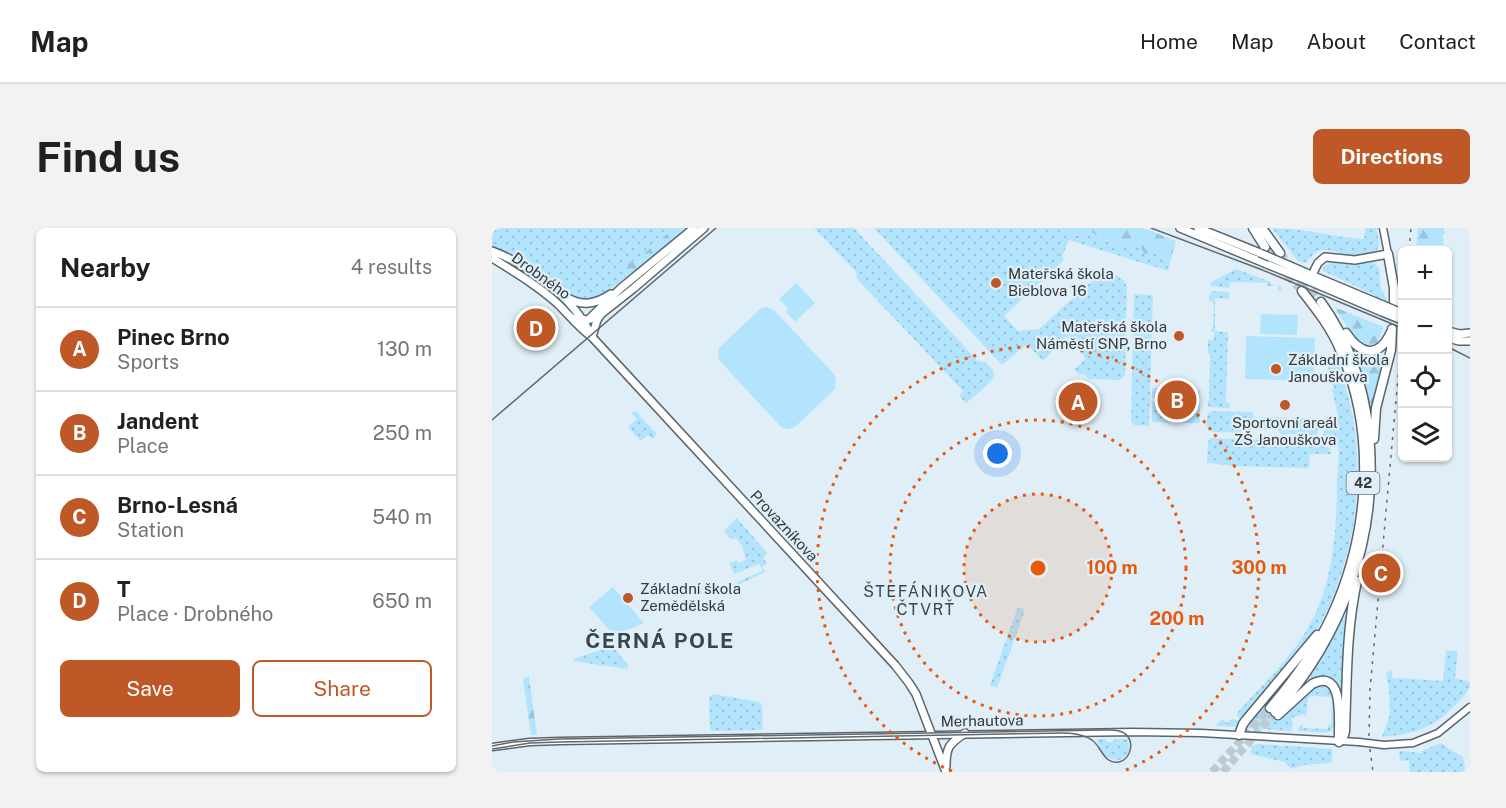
<!DOCTYPE html>
<html lang="en">
<head>
<meta charset="utf-8">
<style>
	body { margin:0; font-family:"Public Sans",sans-serif; background:#f2f2f2; color:#202124 }
	.controls { position:absolute; right:18px; top:18px; display:grid; overflow:hidden; border-radius:9px; box-shadow:0 2px 4px #0004 }
	.controls button { width:54px; height:54px; display:grid; place-items:center; padding:0; border:0; border-bottom:2px solid #e0e0e0; background:#fff; color:#202124; font:30px sans-serif }
	.you { position:absolute; left:506px; top:226px; width:21px; height:21px; margin:-15px; border:4px solid #fff; border-radius:50%; background:#1a73e8; box-shadow:0 0 0 9px #1a73e833 }
	.badge { display:grid; place-items:center; width:39px; height:39px; border-radius:50%; background:#be5927; color:#fff; font-size:20px; font-weight:700 }
	.pin { position:absolute; translate:-50% -50%; border:3px solid #fff; box-shadow:0 2px 6px #0006 }
	.list { margin:0; padding:0; list-style:none }
	h2 { display:flex; justify-content:space-between; align-items:center; height:78px; margin:0; padding:0 24px; font-size:26px }
	h2 small { font-size:20px; font-weight:400; color:#757577 }
	.list li { display:grid; grid-template-columns:39px 1fr auto; gap:18px; align-items:center; box-sizing:border-box; height:84px; padding:0 24px; border-top:2px solid #e0e0e0 }
	.list b { display:block; font-size:22px; white-space:nowrap }
	.list p { margin:0; font-size:20px; white-space:nowrap; color:#757577 }
	.list em { font-size:20px; font-style:normal; color:#757577 }
	.actions { display:flex; gap:12px; padding:18px 24px }
	.actions a { flex:1; padding:14px 0; border:2px solid #be5927; border-radius:9px; text-align:center; font-size:21px; color:#be5927 }
	.actions .main { background:#be5927; color:#fff }
	.icon { flex:none; width:33px; height:33px; fill:none; stroke:currentColor; stroke-width:2; stroke-linecap:round; stroke-linejoin:round }
	.map { position:relative; flex:none; width:978px; height:544px; overflow:hidden; border-radius:9px }
	header { display:flex; align-items:center; gap:36px; box-sizing:border-box; height:84px; padding:0 30px; background:#fff; border-bottom:2px solid #e0e0e0 }
	header strong { font-size:28px }
	nav { display:flex; gap:33px; margin-inline-start:auto; font-size:21px }
	.intro { display:flex; align-items:center; justify-content:space-between; box-sizing:border-box; height:144px; padding:0 36px }
	h1 { margin:0; font-size:42px }
	.button { padding:15px 27px; border-radius:9px; background:#be5927; color:#fff; font-size:21px; font-weight:700 }
	main { display:flex; gap:36px; padding:0 36px }
	aside { flex:1; background:#fff; border-radius:9px; box-shadow:0 2px 4px #0004 }
	.map>svg:first-child { display:block }
	.green { fill:url(#green-dots) }
	.forest { fill:url(#forest-firs) }
	.pitch { fill:#b3e4fe }
	.lines { fill:none; stroke-linecap:round; stroke-linejoin:round }
	.trunk-tunnel { stroke:#bdcad2; stroke-width:8; stroke-dasharray:8 4; stroke-linecap:butt }
	.tertiary-casing { stroke:#59666d; stroke-width:9 }
	.secondary-casing { stroke:#59666d; stroke-width:10 }
	.trunk-casing { stroke:#59666d; stroke-width:11 }
	.tertiary { stroke:#fff; stroke-width:6 }
	.secondary { stroke:#fff; stroke-width:7 }
	.trunk { stroke:#fff; stroke-width:8 }
	.tram { stroke:#61696e; stroke-width:1.5 }
	.rail { stroke:#61696e; stroke-width:1.5; stroke-dasharray:3 6; stroke-linecap:butt }
	.tertiary-bridge-casing { stroke:#59666d; stroke-width:9; stroke-linecap:butt }
	.secondary-bridge-casing { stroke:#59666d; stroke-width:10; stroke-linecap:butt }
	.tertiary-bridge { stroke:#fff; stroke-width:6 }
	.secondary-bridge { stroke:#fff; stroke-width:7 }
	.ring { fill:none; stroke:#e8590c; stroke-width:3; stroke-dasharray:3 6 }
	.poi-dot { fill:#be5927; stroke:#e0eff7; stroke-width:2 }
	.labels { text-anchor:middle; stroke-width:4.5; stroke-linejoin:round; paint-order:stroke }
	.shield { fill:#e0eff7; stroke:#676f74; stroke-width:1.5 }
	.shield-label { font-size:14px; font-weight:bold; fill:#33383c }
	.poi-label { font-size:15px; fill:#33383c; stroke:#e0eff7; text-anchor:start }
	.street-label { font-size:15px; fill:#33383c; stroke:#e0eff7 }
	.neighbourhood-label { font-size:16px; letter-spacing:1.5px; fill:#39454c; stroke:#e0eff7 }
	.district-label { font-size:21px; font-weight:bold; letter-spacing:1.5px; fill:#39454c; stroke:#e0eff7 }
	.centre { fill:#e8590c; stroke:#e0eff7; stroke-width:3 }
	.ring-label { font-size:18px; text-anchor:middle; font-weight:bold; fill:#e8590c; stroke:#e0eff7; stroke-width:4.5; stroke-linejoin:round; paint-order:stroke }
</style>
</head>
<body>
<header>
<strong>Map</strong>
<nav><a>Home</a><a>Map</a><a>About</a><a>Contact</a></nav>
</header>
<div class="intro"><h1>Find us</h1><a class="button">Directions</a></div>
<main>
<aside>
<h2>Nearby<small>4 results</small></h2>
<ul class="list">
<li><span class="badge">A</span><div><b>Pinec Brno</b><p>Sports</p></div><em>130 m</em></li>
<li><span class="badge">B</span><div><b>Jandent</b><p>Place</p></div><em>250 m</em></li>
<li><span class="badge">C</span><div><b>Brno-Lesná</b><p>Station</p></div><em>540 m</em></li>
<li><span class="badge">D</span><div><b>T</b><p>Place · Drobného</p></div><em>650 m</em></li>
</ul>
<div class="actions"><a class="main">Save</a><a>Share</a></div>
</aside>
<div class="map">
<svg width="978" height="544" viewBox="0 0 978 544">
	<defs>
		<pattern id="green-dots" width="8" height="8" patternUnits="userSpaceOnUse" patternTransform="scale(1.5)"><rect width="8" height="8" fill="#b3e4fe"/><path d="M2 2h.1M6 6h.1" fill="none" stroke="#9ac4db" stroke-width="1.8" stroke-linecap="round"/></pattern>
		<pattern id="forest-firs" width="22" height="20" patternUnits="userSpaceOnUse" patternTransform="scale(1.5)"><rect width="22" height="20" fill="#b3e4fe"/><path d="M5 1l3.5 6h-7zM16 11l3.5 6h-7z" fill="#9ac4db"/></pattern>
	</defs>
	<rect width="100%" height="100%" fill="#e0eff7"/>
	<path class="green" d="M 0,0 L 182,0 L 143,33 L 131,38 L 136,48 C 125,56 113,68 100,70 C 74,75 55,48 34,36 C 23,29 12,25 0,20 Z
		M 322,0 L 362,0 L 486,133 L 493,134 C 496,137 502,141 502,146 C 502,154 480,170 474,175 L 467,168 L 471,163 L 365,51 L 364,44 Z
		M 382,0 L 559,0 L 587,8 L 589,6 L 598,3 L 612,13 L 620,12 L 624,16 L 633,15 L 647,18 L 650,24 L 659,23 L 678,35 L 676,43 L 577,12 L 571,26 L 571,33 L 512,88 L 526,103 L 547,101 L 603,50 C 614,43 631,45 635,59 L 633,147 L 628,152 L 597,151 L 591,145 L 588,147 L 582,142 L 594,130 L 574,109 L 551,133 L 535,116 L 510,137 Z
		M 780,0 C 811,0 841,9 872,11 L 873,0 L 885,0 L 887,17 L 884,24 C 874,26 865,28 855,27 C 845,26 836,19 826,23 C 820,25 819,32 812,35 L 805,32 Z
		M 882,34 L 887,40 L 889,61 L 895,71 L 894,74 L 870,61 L 831,43 L 831,39 L 836,36 L 841,35 L 865,37 Z
		M 744,41 L 779,54 L 779,57 L 789,58 L 789,63 L 786,63 L 786,58 L 775,58 L 775,55 L 739,54 L 737,60 L 719,58 L 718,55 Z
		M 719,63 L 737,64 L 737,71 L 723,70 L 723,103 L 736,104 L 734,175 L 738,175 L 737,180 L 717,179 L 715,174 L 717,173 L 718,126 L 716,125 L 716,112 L 722,112 L 722,104 L 718,103 L 721,100 L 721,97 L 722,74 L 717,73 L 718,66 Z
		M 642,66 L 661,67 L 657,198 L 642,197 L 639,193 Z
		M 841,122 C 870,193 873,264 852,337 C 846,356 839,376 830,393 C 819,413 803,430 789,447 C 774,465 759,482 744,499 L 723,498 L 730,491 L 735,495 L 740,491 L 746,492 L 748,491 L 745,488 L 746,484 C 769,458 796,433 814,403 C 841,361 845,301 845,252 C 846,239 848,224 845,211 L 842,213 L 831,214 L 832,193 L 826,193 L 825,214 L 815,211 L 815,206 L 789,206 L 786,202 L 765,201 L 765,191 L 768,189 L 843,191 L 846,187 L 840,162 L 842,161 L 836,140 Z
		M 660,160 L 708,162 L 708,195 L 660,194 L 660,174 L 664,174 L 665,181 L 704,182 L 705,167 L 692,167 L 689,170 L 660,170 Z
		M 141,183 L 142,184 L 144,183 L 148,187 L 147,188 L 159,199 L 158,200 L 165,205 L 161,211 L 156,207 L 149,213 L 136,199 L 145,191 L 139,185 Z
		M 719,183 L 760,184 L 762,189 L 762,202 L 758,205 L 720,204 C 713,200 715,194 715,187 Z
		M 719,210 L 815,213 L 838,220 L 839,226 L 818,226 L 817,238 L 816,240 L 744,238 L 715,235 L 716,214 Z
		M 245,290 L 275,325 L 271,330 L 275,335 L 270,339 L 273,344 L 246,357 L 245,354 L 270,343 L 269,339 L 267,336 L 242,346 L 237,335 L 245,332 L 246,335 L 254,332 L 250,318 L 244,310 L 240,312 L 232,303 Z
		M 526,379 L 533,382 L 505,460 L 498,457 Z
		M 854,386 L 851,469 L 846,459 L 821,452 L 818,449 Z
		M 120,418 L 136,437 L 135,441 L 81,433 L 82,431 L 84,430 Z
		M 954,422 L 966,424 L 963,450 L 978,454 C 978,462 972,468 966,474 C 943,500 923,506 890,509 L 898,486 L 897,460 L 894,444 L 900,443 L 900,449 L 905,451 L 906,450 L 951,453 Z
		M 825,458 L 836,460 C 846,470 844,486 843,500 L 841,499 L 839,503 L 834,505 L 806,503 L 807,498 L 811,496 L 811,500 L 836,501 L 836,498 L 839,496 L 840,471 L 839,469 L 837,469 L 819,468 L 816,471 L 814,489 L 812,486 L 799,490 L 801,495 L 799,503 L 755,500 L 755,495 L 771,475 L 789,491 C 802,481 811,466 825,458 Z
		M 221,466 L 268,474 L 270,477 L 271,501 L 269,502 L 220,503 L 218,501 L 217,469 Z
		M 605,511 L 614,511 L 615,514 L 621,514 L 622,511 L 636,511 C 644,540 608,538 605,511 Z
		M 949,515 L 959,522 L 970,528 L 972,532 L 973,544 L 918,544 L 917,532 L 908,533 L 907,523 L 930,525 L 930,523 Z
		M 766,516 L 840,521 L 840,533 L 839,535 L 812,537 L 799,541 L 793,534 L 758,526 L 760,518 Z"/>
	<path class="forest" d="M 182,0 L 197,0 L 137,49 L 130,38 L 137,34 L 143,33 Z
		M 559,0 L 651,0 L 684,13 L 678,35 L 659,23 L 654,28 L 647,18 L 633,15 L 624,16 L 620,12 L 612,13 L 598,3 L 589,6 L 587,8 Z
		M 926,0 L 952,0 L 953,6 L 950,8 L 952,11 L 951,17 L 925,17 L 924,22 Z
		M 842,79 L 892,99 L 884,117 L 873,119 L 865,113 Z
		M 865,123 C 873,128 879,128 888,125 L 893,134 L 880,184 L 878,183 L 872,149 L 864,125 Z
		M 37,448 L 37,449 L 45,507 L 39,507 L 31,451 Z"/>
	<path class="pitch" d="M 304,55 L 323,75 L 303,94 L 294,84 L 296,81 L 287,71 Z
		M 274,79 L 282,82 L 342,146 L 344,152 L 343,161 L 304,198 C 298,202 295,202 289,199 L 227,132 L 226,122 L 229,118 L 269,80 Z
		M 769,86 L 806,87 L 805,107 L 768,106 Z
		M 754,108 L 823,110 L 822,153 L 753,151 Z
		M 121,359 L 152,395 L 126,406 L 119,404 L 97,379 Z"/>
	<g class="lines">
		<path class="trunk-tunnel" d="M 773,19 L 787,38 L 810,63
			M 788,25 L 825,69
			M 720,544 L 778,480
			M 731,544 L 783,484"/>
		<defs>
			<path id="tertiary" d="M 891,0 L 896,26
				M 892,517 L 921,515 L 946,505 L 978,479
				M 0,519 L 38,514 L 68,513 L 641,504 L 709,505 L 867,514"/>
			<path id="secondary" d="M 688,0 L 777,37
				M 706,0 L 768,25
				M 0,23 C 39,38 80,68 99,107
				M 0,30 C 23,44 46,58 66,76 C 77,87 87,100 100,109 L 403,437 L 417,455 L 424,466 L 454,544
				M 817,46 L 891,77
				M 74,69 C 90,79 104,76 119,66
				M 890,84 L 817,53 L 826,35 L 833,29 L 863,32 L 896,26
				M 80,90 L 96,92 L 109,86 L 142,60 L 212,0
				M 98,90 L 129,60 L 202,0
				M 956,103 L 968,106 L 978,105
				M 100,109 L 105,92 L 109,86
				M 956,110 L 967,113 L 978,113
				M 454,538 C 454,519 457,516 473,505"/>
			<path id="trunk" d="M 761,0 L 773,19
				M 770,0 L 788,25
				M 896,26 L 902,60 L 902,77
				M 854,105 C 868,126 886,132 899,104
				M 882,211 L 884,180 L 899,122 L 900,101
				M 778,480 C 802,452 823,423 839,389 C 877,308 885,207 849,124 C 840,101 825,82 810,63
				M 783,484 C 851,408 887,308 877,206 C 872,157 858,114 829,74
				M 786,487 L 820,456 C 854,439 846,496 847,513
				M 747,507 L 751,496 L 754,492 L 825,407
				M 847,514 L 852,507 L 853,503 C 855,453 854,403 865,353"/>
		</defs>
		<use href="#tertiary" class="tertiary-casing"/>
		<use href="#secondary" class="secondary-casing"/>
		<use href="#trunk" class="trunk-casing"/>
		<use href="#tertiary" class="tertiary"/>
		<use href="#secondary" class="secondary"/>
		<use href="#trunk" class="trunk"/>
		<path class="tram" d="M 659,0 L 768,41 L 910,100
			M 956,119 L 978,130
			M 0,192 L 224,0
			M 0,518 L 21,514 L 67,511 L 613,502 C 619,502 626,501 632,505 C 643,511 640,531 627,534 C 612,537 609,518 600,512 C 592,507 581,505 572,505 L 68,514 L 38,515 L 0,521"/>
		<path class="rail" d="M 917,22 L 919,0
			M 877,508 L 878,462 L 910,105
			M 878,521 L 881,544"/>
		<defs>
			<path id="tertiary-bridge" d="M 867,514 L 892,517"/>
			<path id="secondary-bridge" d="M 768,25 L 817,46
				M 777,37 L 817,53
				M 891,77 L 910,85
				M 890,84 L 910,92"/>
		</defs>
		<use href="#tertiary-bridge" class="tertiary-bridge-casing"/>
		<use href="#secondary-bridge" class="secondary-bridge-casing"/>
		<use href="#tertiary-bridge" class="tertiary-bridge"/>
		<use href="#secondary-bridge" class="secondary-bridge"/>
	</g>
	<circle cx="546" cy="340" r="74" fill="#e8590c" fill-opacity=".12"/>
	<g class="ring">
		<circle cx="546" cy="340" r="74"/>
		<circle cx="546" cy="340" r="148"/>
		<path d="M460 543A221 221 0 1 1 632 543"/>
	</g>
	<g class="poi-dot">
		<circle cx="504" cy="55" r="6"/>
		<circle cx="687" cy="108" r="6"/>
		<circle cx="784" cy="141" r="6"/>
		<circle cx="793" cy="177" r="6"/>
		<circle cx="136" cy="370" r="6"/>
	</g>
	<g class="labels">
		<rect class="shield" x="854.5" y="244" width="33" height="22" rx="4.5"/>
		<g class="shield-label">
			<text x="871" y="260">42</text>
		</g>
		<g class="poi-label">
			<text x="516" y="51">Mateřská škola<tspan x="516" dy="17">Bieblova 16</tspan></text>
			<text x="675" y="104" text-anchor="end">Mateřská škola<tspan x="675" dy="17">Náměstí SNP, Brno</tspan></text>
			<text x="796" y="137">Základní škola<tspan x="796" dy="17">Janouškova</tspan></text>
			<text x="793" y="200" text-anchor="middle">Sportovní areál<tspan x="793" dy="17">ZŠ Janouškova</tspan></text>
			<text x="148" y="366">Základní škola<tspan x="148" dy="17">Zemědělská</tspan></text>
		</g>
		<g class="street-label">
			<text transform="translate(49 48) rotate(36)" y="5">Drobného</text>
			<text transform="translate(292 298) rotate(47)" y="5">Provazníkova</text>
			<text transform="translate(490 493) rotate(-1)" y="5">Merhautova</text>
		</g>
		<g class="neighbourhood-label">
			<text x="434" y="369">ŠTEFÁNIKOVA<tspan x="434" dy="18">ČTVRŤ</tspan></text>
		</g>
		<g class="district-label">
			<text x="168" y="420">ČERNÁ POLE</text>
		</g>
	</g>
	<circle cx="546" cy="340" r="9" class="centre"/>
	<g class="ring-label">
		<text x="620" y="346">100 m</text>
		<text x="767" y="346">300 m</text>
		<text x="685" y="397">200 m</text>
	</g>
</svg>
<div class="controls">
<button>+</button>
<button>−</button>
<button><svg class="icon" aria-label="locate" viewBox="0 0 24 24"><circle cx="12" cy="12" r="6"/><path d="M12 2v4M12 18v4M2 12h4M18 12h4"/></svg></button>
<button><svg class="icon" aria-label="layers" viewBox="0 0 24 24"><path d="M12 4l9 5-9 5-9-5zM3 14l9 5 9-5"/></svg></button>
</div>
<div class="you"></div>
<div class="pin badge" style="left:586px;top:174px">A</div>
<div class="pin badge" style="left:685px;top:172px">B</div>
<div class="pin badge" style="left:889px;top:345px">C</div>
<div class="pin badge" style="left:44px;top:100px">D</div>
</div>
</main>
</body>
</html>
